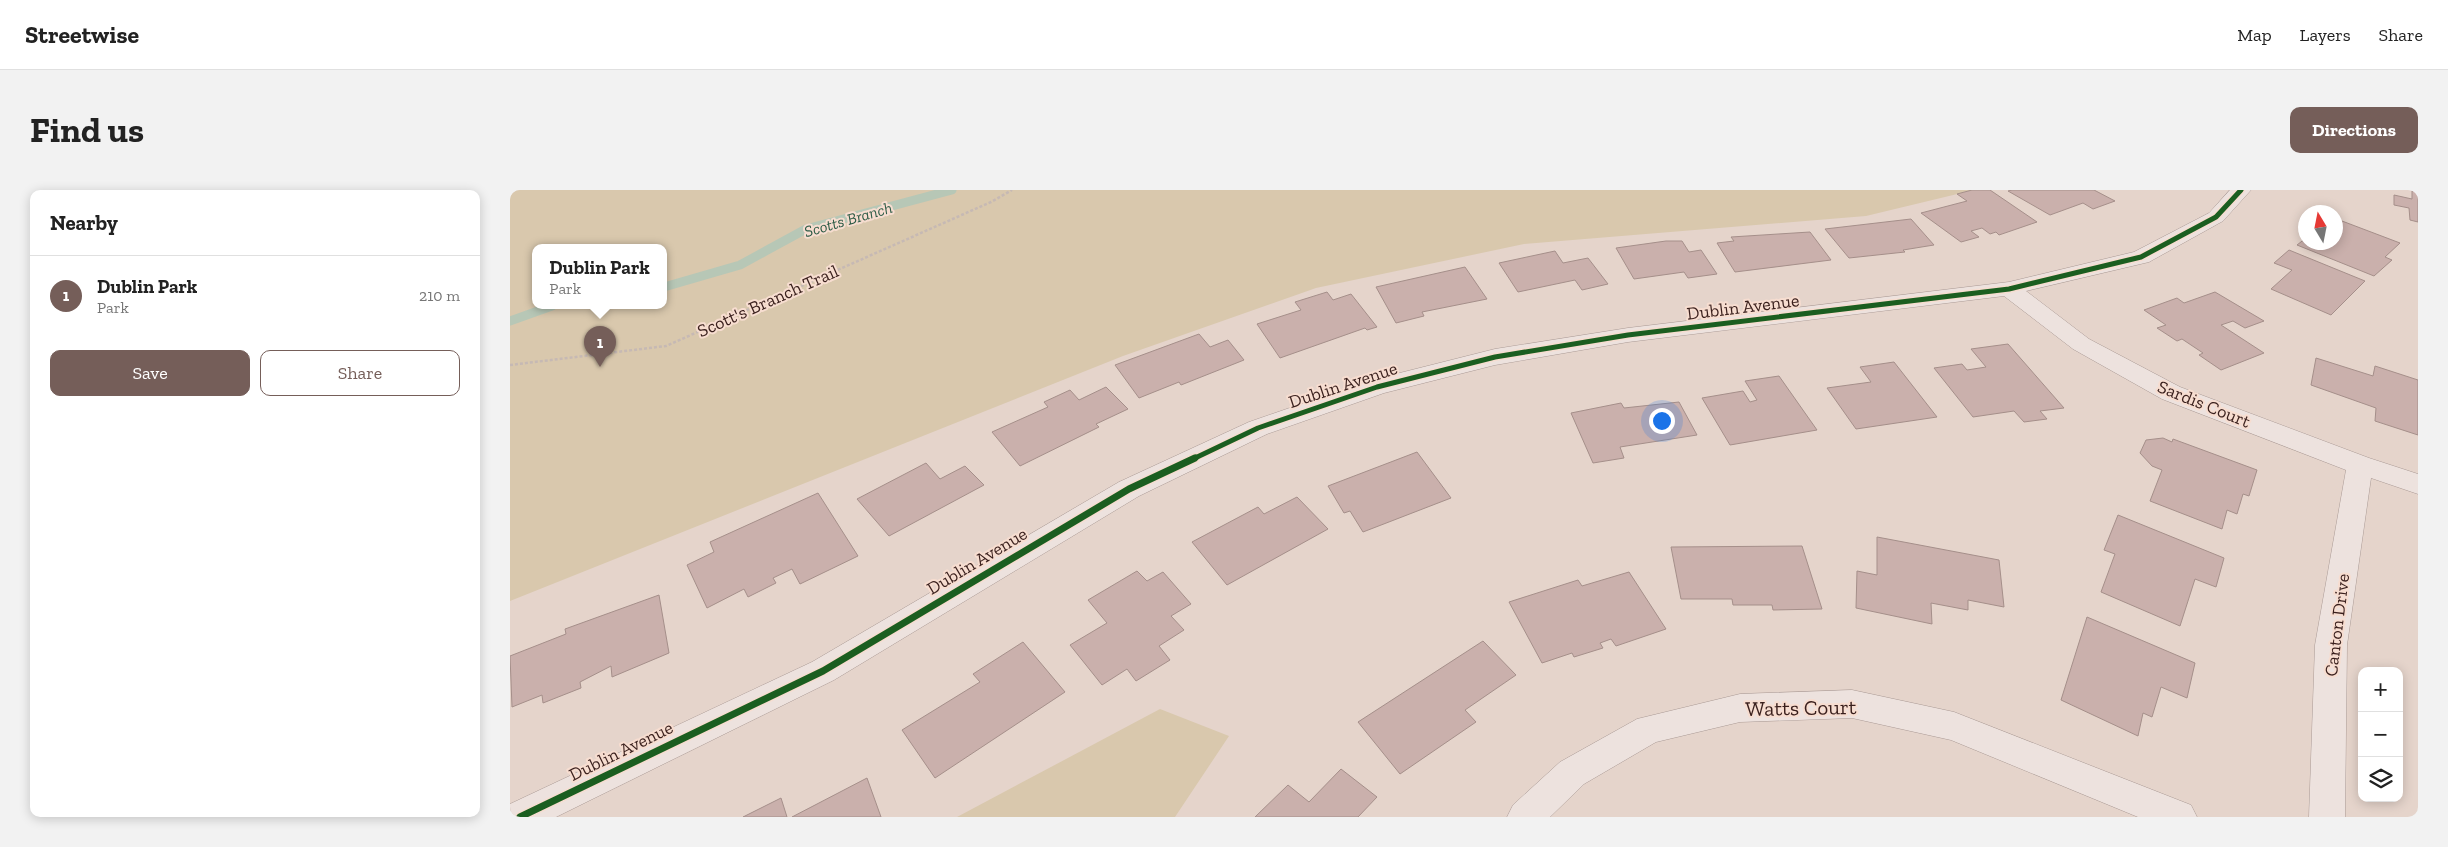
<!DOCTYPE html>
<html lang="en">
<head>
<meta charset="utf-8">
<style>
	body { margin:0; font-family:"Zilla Slab",serif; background:#f2f2f2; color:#222 }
	.controls { position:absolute; right:15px; bottom:15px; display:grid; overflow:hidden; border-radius:10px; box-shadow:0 2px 12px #0003 }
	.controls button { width:45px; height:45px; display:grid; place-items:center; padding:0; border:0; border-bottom:1px solid #e0e0e0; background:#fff; color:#222; font:25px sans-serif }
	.compass { position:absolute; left:1788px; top:15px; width:45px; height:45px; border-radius:50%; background:#fff; box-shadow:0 2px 12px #0003; rotate:350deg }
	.you { position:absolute; left:1151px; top:230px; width:18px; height:18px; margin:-12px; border:4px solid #fff; border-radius:50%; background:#1a73e8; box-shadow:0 0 0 8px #1a73e833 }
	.badge { display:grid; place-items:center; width:32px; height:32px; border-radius:50%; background:#755e59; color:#fff; font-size:16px; font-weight:700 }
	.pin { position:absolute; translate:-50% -41px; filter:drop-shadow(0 1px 2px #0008) }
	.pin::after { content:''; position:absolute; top:26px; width:18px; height:15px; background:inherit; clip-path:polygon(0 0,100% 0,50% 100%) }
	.popup { position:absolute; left:22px; top:54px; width:135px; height:65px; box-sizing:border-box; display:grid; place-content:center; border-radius:10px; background:#fff; filter:drop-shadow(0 1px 4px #0005); font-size:16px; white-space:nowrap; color:#767676 }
	.popup b { font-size:19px; color:#222 }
	.popup::after { content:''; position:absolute; left:50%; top:100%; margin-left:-10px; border:10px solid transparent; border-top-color:#fff }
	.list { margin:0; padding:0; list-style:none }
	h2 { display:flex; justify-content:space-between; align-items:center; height:65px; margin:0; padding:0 20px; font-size:21px }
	h2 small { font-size:16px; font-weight:400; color:#767676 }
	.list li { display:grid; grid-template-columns:32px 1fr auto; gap:15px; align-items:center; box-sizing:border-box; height:80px; padding:0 20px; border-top:1px solid #e0e0e0 }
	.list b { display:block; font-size:19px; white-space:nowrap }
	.list p { margin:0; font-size:16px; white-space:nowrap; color:#767676 }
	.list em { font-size:16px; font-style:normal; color:#767676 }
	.actions { display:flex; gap:10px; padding:15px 20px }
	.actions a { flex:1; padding:11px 0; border:1px solid #755e59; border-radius:10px; text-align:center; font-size:18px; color:#755e59 }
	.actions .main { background:#755e59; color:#fff }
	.icon { flex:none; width:28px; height:28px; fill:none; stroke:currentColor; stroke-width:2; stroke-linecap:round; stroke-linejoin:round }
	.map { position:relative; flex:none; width:1908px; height:627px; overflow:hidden; border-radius:10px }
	header { display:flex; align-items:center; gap:30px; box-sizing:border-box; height:70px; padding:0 25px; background:#fff; border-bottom:1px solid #e0e0e0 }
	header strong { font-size:24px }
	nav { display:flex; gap:28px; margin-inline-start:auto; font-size:18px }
	.intro { display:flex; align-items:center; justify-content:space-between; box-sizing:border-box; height:120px; padding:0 30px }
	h1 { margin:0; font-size:35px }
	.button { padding:12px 22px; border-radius:10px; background:#755e59; color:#fff; font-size:18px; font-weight:700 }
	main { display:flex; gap:30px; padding:0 30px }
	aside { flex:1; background:#fff; border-radius:10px; box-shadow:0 2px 12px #0003 }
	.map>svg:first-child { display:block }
	.green { fill:#d9c8ad; fill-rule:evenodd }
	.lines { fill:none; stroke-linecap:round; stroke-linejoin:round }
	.stream { stroke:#b7c7b6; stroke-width:9 }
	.building { fill:#cab0ac; stroke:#a58f8a }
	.street-casing { stroke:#aa9a95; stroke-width:1 }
	.path { stroke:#c6b9b4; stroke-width:2.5; stroke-dasharray:3 2; stroke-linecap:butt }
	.street { fill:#ede2de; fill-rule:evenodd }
	.cycleway-far1-casing { stroke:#f7ddd0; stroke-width:8 }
	.cycleway-casing { stroke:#f7ddd0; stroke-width:10 }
	.cycleway-far1 { stroke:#1b5e20; stroke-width:5 }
	.cycleway { stroke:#1b5e20; stroke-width:7 }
	.labels { text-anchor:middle; stroke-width:4; stroke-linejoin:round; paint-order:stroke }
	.far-water-label { font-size:16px; font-style:italic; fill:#2b5a45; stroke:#f7ddd0 }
	.street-label { font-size:18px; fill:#391f1c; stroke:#f7ddd0 }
	.near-street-label { font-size:21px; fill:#391f1c; stroke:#f7ddd0 }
</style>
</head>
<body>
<header>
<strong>Streetwise</strong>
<nav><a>Map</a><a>Layers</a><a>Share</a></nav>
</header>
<div class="intro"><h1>Find us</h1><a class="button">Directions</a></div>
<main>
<aside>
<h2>Nearby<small></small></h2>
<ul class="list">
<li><span class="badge">1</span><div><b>Dublin Park</b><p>Park</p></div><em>210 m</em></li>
</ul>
<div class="actions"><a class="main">Save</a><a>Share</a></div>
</aside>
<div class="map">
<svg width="1908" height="627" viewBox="0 0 1908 627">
	<rect width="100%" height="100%" fill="#e5d4cb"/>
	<path class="green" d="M 0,0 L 1464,0 L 1356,26 L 1014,54 L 806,98 L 613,166 L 0,411 ZM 26,58 L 154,58 L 154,116 L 26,116 Z
		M 650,519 L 719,546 L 665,627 L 447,627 Z"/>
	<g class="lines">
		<path class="stream" d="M 154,97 L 230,75 L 296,39 L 442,0
			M 0,131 L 42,116"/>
	</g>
	<path class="building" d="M 1462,0 L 1480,0 L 1527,32 L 1489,45 L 1486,42 L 1480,44 L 1472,38 L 1461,41 L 1469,47 L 1451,52 L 1411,23 L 1457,11 L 1447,4 Z
		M 1502,0 L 1584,0 L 1605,11 L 1583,19 L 1573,13 L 1540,25 L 1498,1 Z
		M 1902,1 L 1908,2 L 1908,32 L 1900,30 L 1899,18 L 1884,15 L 1884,5 L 1902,9 Z
		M 1401,29 L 1424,55 L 1393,60 L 1395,62 L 1339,68 L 1315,39 Z
		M 1832,31 L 1890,53 L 1875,67 L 1882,70 L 1864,86 L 1787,55 L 1796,48 L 1796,52 L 1826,52 L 1826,37 Z
		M 1300,42 L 1321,70 L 1225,82 L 1207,53 L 1224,51 L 1221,47 Z
		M 1156,51 L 1172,51 L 1179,62 L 1191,60 L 1207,84 L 1178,88 L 1174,82 L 1124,89 L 1106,58 Z
		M 1779,60 L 1855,91 L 1821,125 L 1761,99 L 1782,80 L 1764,73 Z
		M 1045,61 L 1053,73 L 1078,68 L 1098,94 L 1072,100 L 1065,90 L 1008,102 L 989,73 Z
		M 955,77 L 977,109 L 912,122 L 914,126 L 886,133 L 866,97 Z
		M 817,102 L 823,110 L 841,104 L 867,137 L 857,140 L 855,138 L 770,168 L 747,134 L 791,120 L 785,112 Z
		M 1705,102 L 1754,131 L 1735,138 L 1723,131 L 1711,135 L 1754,163 L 1711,180 L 1689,165 L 1693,163 L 1672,149 L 1667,151 L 1647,138 L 1656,135 L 1634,120 L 1667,108 L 1674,113 Z
		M 689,144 L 700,157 L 718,150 L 734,170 L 671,195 L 669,192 L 629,208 L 605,175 Z
		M 1498,154 L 1554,218 L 1530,221 L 1537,229 L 1514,232 L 1504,221 L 1463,227 L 1424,178 L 1452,174 L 1457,180 L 1476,177 L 1461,159 Z
		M 1806,168 L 1863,186 L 1865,176 L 1908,190 L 1908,245 L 1865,231 L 1866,218 L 1801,195 Z
		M 1384,172 L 1427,227 L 1346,239 L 1317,198 L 1361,192 L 1350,177 Z
		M 1269,186 L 1307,240 L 1220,255 L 1192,208 L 1233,201 L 1240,212 L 1247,210 L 1235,191 Z
		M 596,197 L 618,219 L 586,234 L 589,237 L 510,276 L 482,242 L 538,217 L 534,212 L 560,200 L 569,210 Z
		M 1169,212 L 1187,245 L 1110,257 L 1114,268 L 1083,273 L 1061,223 L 1111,213 L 1114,218 Z
		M 1653,248 L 1662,252 L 1663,249 L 1747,280 L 1739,306 L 1733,304 L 1727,324 L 1717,320 L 1712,339 L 1640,311 L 1652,280 L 1642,276 L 1630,263 L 1636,250 Z
		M 907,262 L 941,308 L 853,342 L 840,321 L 834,323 L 818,296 Z
		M 416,273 L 430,289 L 455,276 L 474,295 L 379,346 L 347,309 Z
		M 308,303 L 348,366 L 290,394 L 282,379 L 263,388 L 266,393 L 238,407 L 234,399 L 197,418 L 177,375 L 204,362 L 200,352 Z
		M 787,307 L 818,339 L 717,395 L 682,352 L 748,317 L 754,324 Z
		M 1608,325 L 1714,368 L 1706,397 L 1685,389 L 1670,436 L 1591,402 L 1605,364 L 1594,360 Z
		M 1367,347 L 1489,370 L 1494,417 L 1458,410 L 1458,420 L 1421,413 L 1422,434 L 1346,418 L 1347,381 L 1367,385 Z
		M 1292,356 L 1312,419 L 1263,420 L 1262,415 L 1223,415 L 1222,409 L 1171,409 L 1161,357 Z
		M 627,381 L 637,391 L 653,382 L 681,414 L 661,426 L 674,440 L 649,456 L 660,470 L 626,491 L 617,479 L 592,495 L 560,455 L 597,433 L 578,410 Z
		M 1119,382 L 1156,439 L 1106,456 L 1101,449 L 1090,453 L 1093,458 L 1064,467 L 1062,463 L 1032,473 L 999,412 L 1068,390 L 1072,396 Z
		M 149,405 L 159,463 L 102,487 L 101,476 L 70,492 L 71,498 L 33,513 L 32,505 L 2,517 L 0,466 L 56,444 L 55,439 Z
		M 1577,427 L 1685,473 L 1677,508 L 1651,497 L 1642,527 L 1633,523 L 1628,546 L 1551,510 Z
		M 973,451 L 1006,485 L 955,520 L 966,532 L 890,584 L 848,532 Z
		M 513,452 L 555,502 L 425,588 L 392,540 L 470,492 L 463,484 Z
		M 831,579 L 867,607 L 848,627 L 745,627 L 778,595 L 799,612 Z
		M 357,588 L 371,627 L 282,627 Z
		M 271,608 L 277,627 L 233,627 Z"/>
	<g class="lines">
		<defs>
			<path id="street" d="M 1720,0 L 1741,0 L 1713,31 L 1639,72 L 1516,101 L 1579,149 L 1670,197 L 1859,268 L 1908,284 L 1908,304 L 1861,288 L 1837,455 L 1835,627 L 1799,627 L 1805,455 L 1836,280 L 1652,209 L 1563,159 L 1494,106 L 1118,152 L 985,175 L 874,203 L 757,244 L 629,306 L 324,490 L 46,627 L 0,627 L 0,614 L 302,472 L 609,292 L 739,232 L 858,191 L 985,159 L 1118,138 L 1499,92 L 1624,62 L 1699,23 Z
				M 1342,500 L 1444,522 L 1681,615 L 1687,627 L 1628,627 L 1441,550 L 1342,528 L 1230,532 L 1146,552 L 1074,594 L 1040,627 L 997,627 L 1003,615 L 1050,572 L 1127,529 L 1230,504 Z"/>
		</defs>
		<use href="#street" class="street-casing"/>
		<path class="path" d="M 0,175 L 156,156 L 481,12 L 502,0"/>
		<use href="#street" class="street"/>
		<defs>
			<path id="cycleway-far1" d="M 683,269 L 748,238 L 867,197 L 985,167 L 1118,145 L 1499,99 L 1631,67 L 1706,27 L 1731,0"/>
			<path id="cycleway" d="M 10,627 L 313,481 L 619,299 L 685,268"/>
		</defs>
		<use href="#cycleway-far1" class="cycleway-far1-casing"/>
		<use href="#cycleway" class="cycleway-casing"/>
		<use href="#cycleway-far1" class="cycleway-far1"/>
		<use href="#cycleway" class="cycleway"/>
	</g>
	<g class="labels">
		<g class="far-water-label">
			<text transform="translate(338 29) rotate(-16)" y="6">Scotts Branch</text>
		</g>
		<g class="street-label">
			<text transform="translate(258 111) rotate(-24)" y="6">Scott's Branch Trail</text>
			<text transform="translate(1233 117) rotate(-7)" y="6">Dublin Avenue</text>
			<text transform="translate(833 195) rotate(-18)" y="6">Dublin Avenue</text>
			<text transform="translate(1694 214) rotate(22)" y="6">Sardis Court</text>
			<text transform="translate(467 371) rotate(-31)" y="6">Dublin Avenue</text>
			<text transform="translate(1827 435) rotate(-83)" y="6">Canton Drive</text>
			<text transform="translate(111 561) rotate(-26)" y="6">Dublin Avenue</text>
		</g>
		<g class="near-street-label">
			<text transform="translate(1291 518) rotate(-1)" y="7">Watts Court</text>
		</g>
	</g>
</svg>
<div class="controls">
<button>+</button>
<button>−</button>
<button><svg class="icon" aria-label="layers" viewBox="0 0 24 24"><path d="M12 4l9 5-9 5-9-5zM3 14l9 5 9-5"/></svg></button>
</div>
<svg class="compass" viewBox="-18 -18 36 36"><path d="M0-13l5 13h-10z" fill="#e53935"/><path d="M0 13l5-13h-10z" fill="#767676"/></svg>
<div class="you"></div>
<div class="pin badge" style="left:90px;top:177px">1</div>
<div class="popup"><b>Dublin Park</b>Park</div>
</div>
</main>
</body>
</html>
